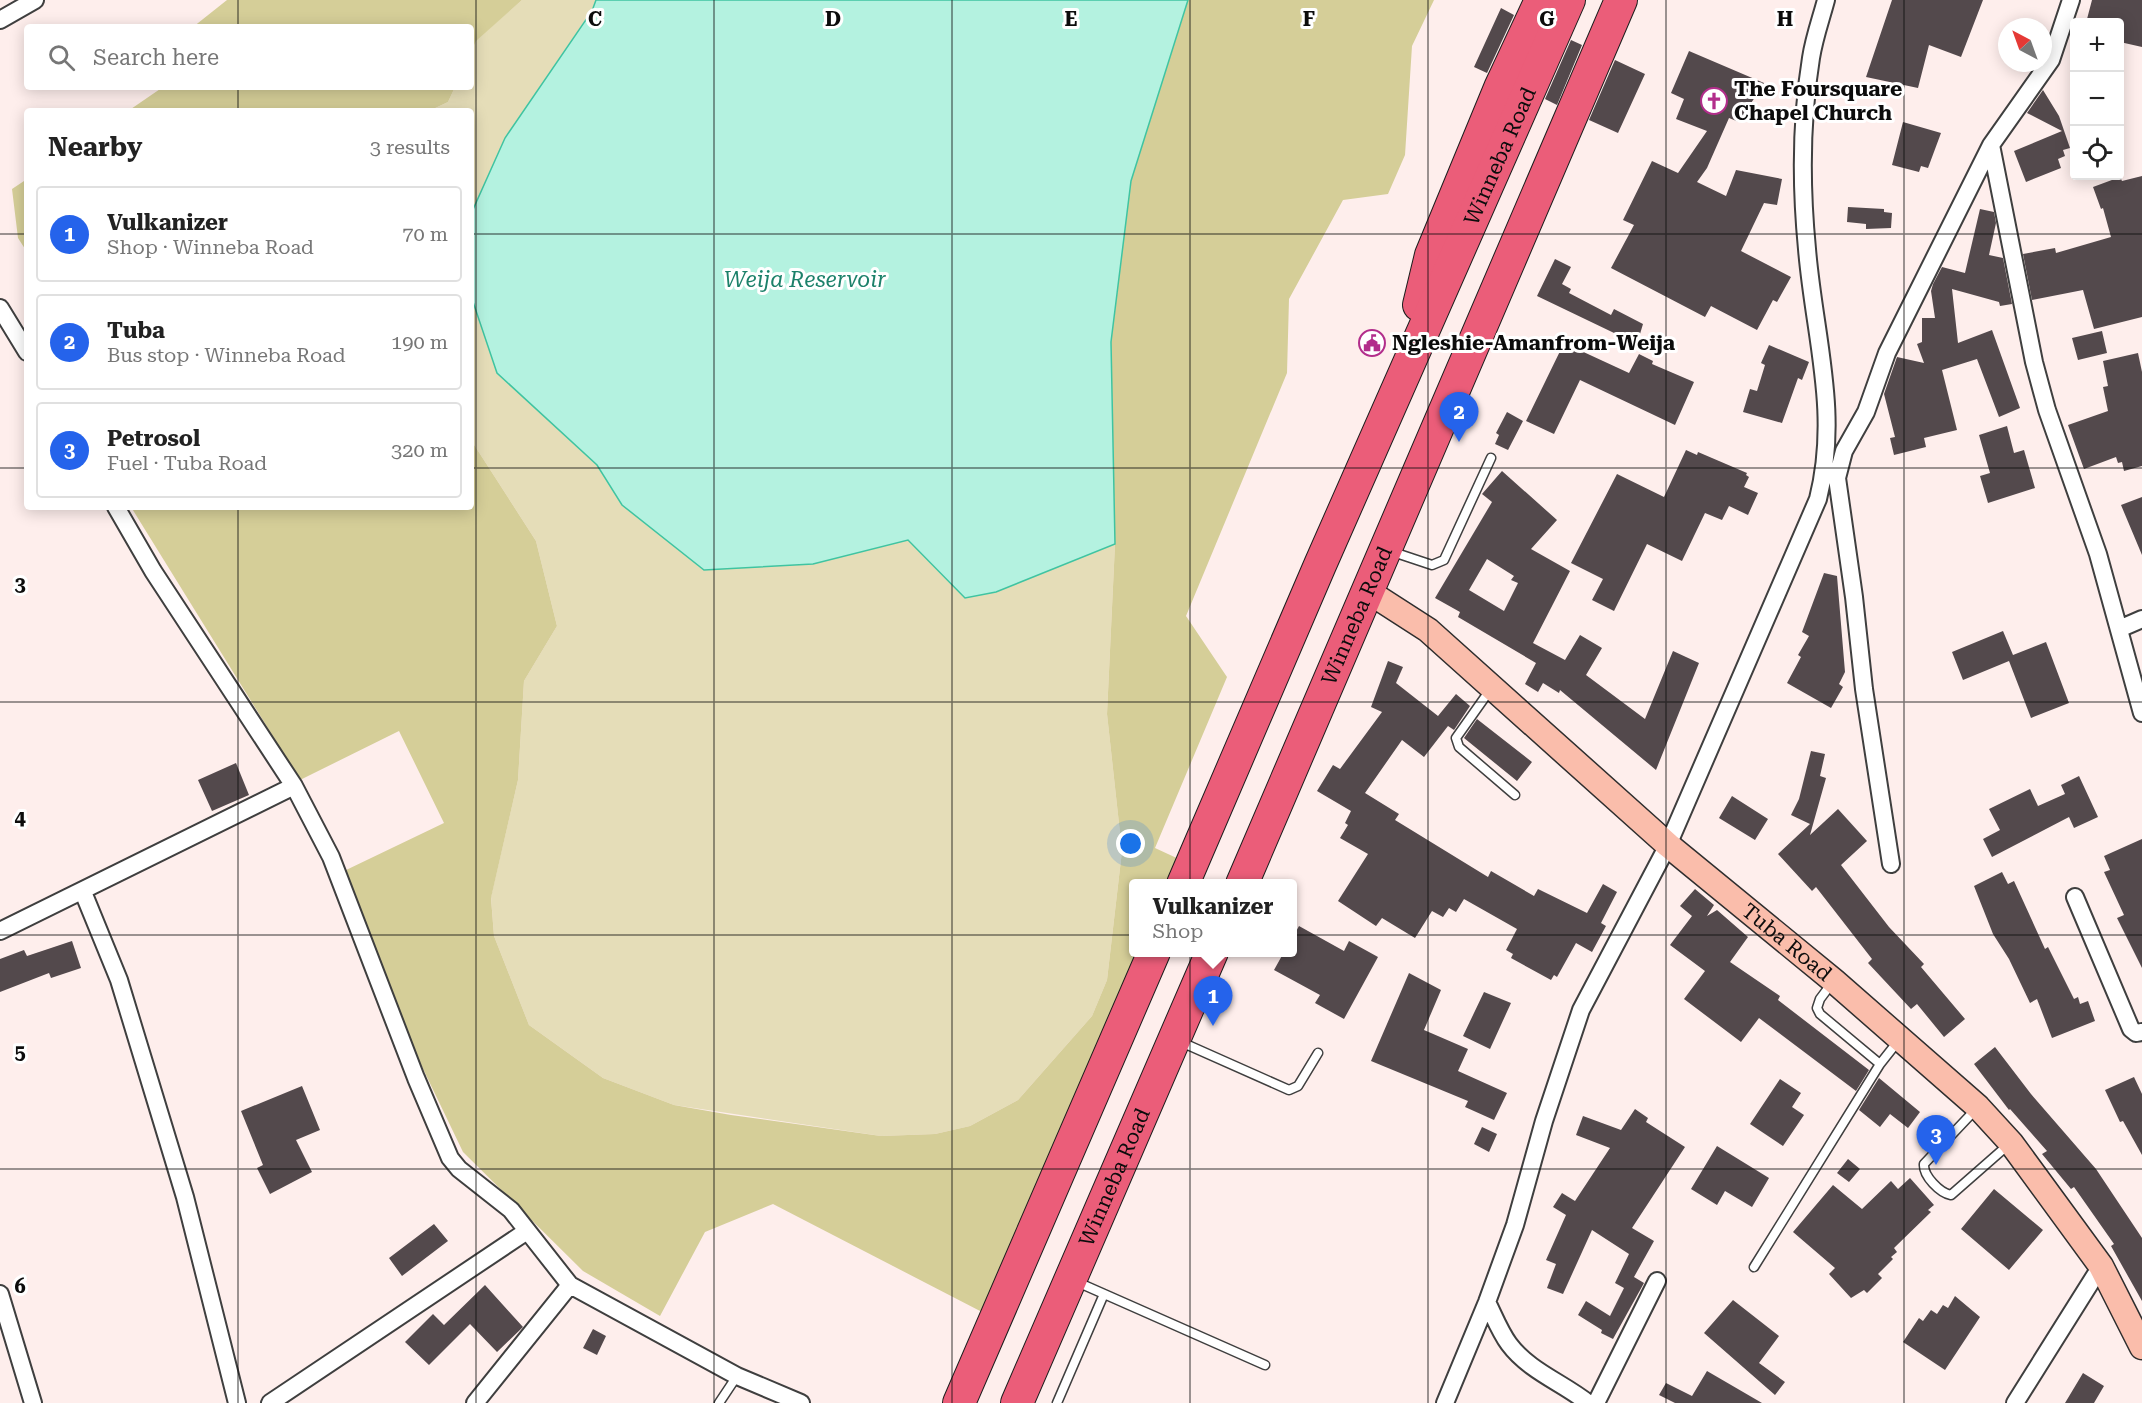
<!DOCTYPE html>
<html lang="en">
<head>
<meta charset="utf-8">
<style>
	body { margin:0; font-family:"Roboto Serif",serif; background:#f2f2f2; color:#222 }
	.controls { position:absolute; right:18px; top:18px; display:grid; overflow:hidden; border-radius:6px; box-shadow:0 3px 15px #0003 }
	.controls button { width:54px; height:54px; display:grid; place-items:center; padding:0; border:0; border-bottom:2px solid #e0e0e0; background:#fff; color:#222; font:30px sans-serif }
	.compass { position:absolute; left:1998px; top:18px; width:54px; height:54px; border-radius:50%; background:#fff; box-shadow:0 3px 15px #0003; rotate:319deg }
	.you { position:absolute; left:1131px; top:844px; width:21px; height:21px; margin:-15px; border:4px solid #fff; border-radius:50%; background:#1a73e8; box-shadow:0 0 0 9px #1a73e833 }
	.badge { display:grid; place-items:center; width:39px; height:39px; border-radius:50%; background:#2563eb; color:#fff; font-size:20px; font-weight:700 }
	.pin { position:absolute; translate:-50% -50px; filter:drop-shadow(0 2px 3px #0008) }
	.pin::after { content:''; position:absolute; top:32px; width:21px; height:18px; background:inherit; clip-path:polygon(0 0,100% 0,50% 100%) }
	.popup { position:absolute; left:1129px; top:879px; width:168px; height:78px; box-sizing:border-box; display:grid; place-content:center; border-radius:6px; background:#fff; filter:drop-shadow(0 2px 4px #0005); font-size:20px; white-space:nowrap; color:#767676 }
	.popup b { font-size:22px; color:#222 }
	.popup::after { content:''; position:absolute; left:50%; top:100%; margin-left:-12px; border:12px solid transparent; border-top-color:#fff }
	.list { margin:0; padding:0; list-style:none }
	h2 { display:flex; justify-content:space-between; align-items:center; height:78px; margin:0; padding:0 24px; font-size:26px }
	h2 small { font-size:20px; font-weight:400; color:#767676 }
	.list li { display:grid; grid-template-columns:39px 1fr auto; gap:18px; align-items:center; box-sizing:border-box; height:96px; margin:0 12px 12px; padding:0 12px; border:2px solid #e0e0e0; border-radius:6px }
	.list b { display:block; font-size:22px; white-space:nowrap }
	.list p { margin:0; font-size:20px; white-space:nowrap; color:#767676 }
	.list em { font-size:20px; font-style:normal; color:#767676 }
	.icon { flex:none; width:33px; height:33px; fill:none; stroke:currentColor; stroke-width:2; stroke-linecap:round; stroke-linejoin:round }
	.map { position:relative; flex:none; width:2142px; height:1403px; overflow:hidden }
	.search { position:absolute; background:#fff; box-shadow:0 3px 15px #0003; left:24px; top:24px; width:450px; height:66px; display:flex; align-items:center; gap:15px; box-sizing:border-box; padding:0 21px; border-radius:6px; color:#767676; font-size:22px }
	.panel { position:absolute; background:#fff; box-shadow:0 3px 15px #0003; left:24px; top:108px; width:450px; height:402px; border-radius:6px }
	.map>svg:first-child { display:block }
	.green { fill:#e5ddb8 }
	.forest { fill:#d5ce98 }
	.water { fill:#b4f2e0; stroke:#3fc4a1; stroke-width:1.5 }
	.building { fill:#53494c; fill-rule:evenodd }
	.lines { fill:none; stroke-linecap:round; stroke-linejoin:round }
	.lane-casing { stroke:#3f3f3f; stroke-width:11 }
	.street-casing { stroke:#3f3f3f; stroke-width:20 }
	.secondary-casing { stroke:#2e2e2e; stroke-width:27 }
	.highway-casing { stroke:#1d1d1d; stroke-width:34 }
	.lane { stroke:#fff; stroke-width:8 }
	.street { stroke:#fff; stroke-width:16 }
	.secondary { stroke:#fabdab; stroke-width:24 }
	.highway { stroke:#eb5d79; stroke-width:32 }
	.grid { fill:none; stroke:#0c0c0c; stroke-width:1.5; stroke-opacity:0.55 }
	.labels { text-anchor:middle; stroke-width:6; stroke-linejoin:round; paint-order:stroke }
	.poi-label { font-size:21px; font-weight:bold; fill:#0c0c0c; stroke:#fff; text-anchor:start }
	.street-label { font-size:21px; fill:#0c0c0c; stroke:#fff }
	.water-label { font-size:22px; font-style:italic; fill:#1c816a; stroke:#fff }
	.grid-label { font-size:20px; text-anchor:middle; font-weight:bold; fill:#0c0c0c; stroke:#fff; stroke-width:6; stroke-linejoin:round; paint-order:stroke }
</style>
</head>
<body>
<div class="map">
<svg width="2142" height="1403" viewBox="0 0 2142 1403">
	<rect width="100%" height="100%" fill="#feeeec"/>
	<path class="green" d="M 522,0 L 596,0 L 592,10 L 505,138 L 471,214 L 471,111 L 429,111 L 448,102 L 455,87 L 471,87 L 471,51 L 475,41 Z
		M 471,296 L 497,373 L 597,465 L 622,505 L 813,564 L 908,540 L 965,598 L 996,592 L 1115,544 L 1107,714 L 1122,851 L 1107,980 L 1092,1016 L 1018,1100 L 970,1126 L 935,1134 L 881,1136 L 674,1105 L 603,1078 L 529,1025 L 494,936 L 491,897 L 518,780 L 524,681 L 557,626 L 536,541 L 471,440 Z"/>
	<path class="forest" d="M 227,0 L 522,0 L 476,41 L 471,51 L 471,27 L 193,27 Z
		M 1188,0 L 1434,0 L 1412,46 L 1405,155 L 1388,194 L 1343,200 L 1289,299 L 1287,373 L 1186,616 L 1227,677 L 1155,848 L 1181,860 L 1171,883 L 1134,884 L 1134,952 L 1141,953 L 982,1312 L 773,1204 L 705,1232 L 660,1316 L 583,1271 L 463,1152 L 413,1048 L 344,871 L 444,823 L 399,731 L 300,780 L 131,507 L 471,507 L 471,440 L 536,541 L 557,626 L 524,681 L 518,780 L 491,898 L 494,936 L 529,1025 L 603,1078 L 674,1105 L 731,1115 L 881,1136 L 935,1134 L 970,1126 L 1018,1100 L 1092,1016 L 1107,980 L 1122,851 L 1107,714 L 1115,544 L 1111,342 L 1131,181 Z
		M 163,87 L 455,87 L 448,102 L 429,111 L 128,111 Z
		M 27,179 L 27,252 L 18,238 L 12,189 Z"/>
	<path class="water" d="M 596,0 L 1188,0 L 1131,181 L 1111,342 L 1115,544 L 996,592 L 965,598 L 908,540 L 813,564 L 704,570 L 622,505 L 597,465 L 497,373 L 471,296 L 471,214 L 505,138 L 592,11 Z"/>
	<path class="building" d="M 1892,0 L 1983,0 L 1961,57 L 1929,45 L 1918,88 L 1866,77 Z
		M 2092,0 L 2142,0 L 2142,47 L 2120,42 L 2120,22 L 2087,19 Z
		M 1501,8 L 1514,15 L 1487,73 L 1474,67 Z
		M 1571,40 L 1582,45 L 1557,105 L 1545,99 Z
		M 1689,51 L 1764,83 L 1739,122 L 1729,118 L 1707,168 L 1697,182 L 1726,196 L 1736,170 L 1782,179 L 1777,205 L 1764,203 L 1741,251 L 1791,277 L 1777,302 L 1773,300 L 1757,330 L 1711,306 L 1705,317 L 1611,268 L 1634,225 L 1623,220 L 1652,161 L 1678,173 L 1707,131 L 1676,119 L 1684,99 L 1671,93 Z
		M 1615,60 L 1645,74 L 1618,133 L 1589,120 Z
		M 2043,90 L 2059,116 L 2070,148 L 2063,150 L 2065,156 L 2058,159 L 2061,168 L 2026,182 L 2014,151 L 2062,131 L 2027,113 Z
		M 1903,122 L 1941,133 L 1928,168 L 1921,166 L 1919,172 L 1892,165 Z
		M 2142,176 L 2142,317 L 2094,329 L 2083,290 L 2032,300 L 2023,254 L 2055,248 L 2056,253 L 2111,237 L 2103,208 L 2101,209 L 2093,187 L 2120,177 L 2122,181 Z
		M 1848,207 L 1884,209 L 1884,212 L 1892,213 L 1891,228 L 1866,229 L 1866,224 L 1847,222 Z
		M 1980,209 L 1994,212 L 1996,223 L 1989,255 L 2003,258 L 2012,304 L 2000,306 L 1999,302 L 1952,289 L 1958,343 L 1992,330 L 2020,408 L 1999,417 L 1977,359 L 1942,370 L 1957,430 L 1924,438 L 1926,447 L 1894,455 L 1890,438 L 1895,437 L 1884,394 L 1897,357 L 1924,363 L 1917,344 L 1922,342 L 1922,318 L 1935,318 L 1931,291 L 1933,284 L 1942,267 L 1965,273 Z
		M 1555,259 L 1571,267 L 1562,284 L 1571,289 L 1569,293 L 1611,315 L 1614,309 L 1643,324 L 1637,344 L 1537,296 Z
		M 2102,331 L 2107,353 L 2078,360 L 2072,338 Z
		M 1564,343 L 1629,373 L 1639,354 L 1653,361 L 1652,364 L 1694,382 L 1675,425 L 1580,380 L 1554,434 L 1526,421 Z
		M 1769,345 L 1809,362 L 1802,380 L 1798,378 L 1782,423 L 1743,412 L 1750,389 L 1757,391 L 1765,365 L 1761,363 Z
		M 2138,353 L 2142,372 L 2142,466 L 2124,471 L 2122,462 L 2118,463 L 2116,457 L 2084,469 L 2068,425 L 2108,411 L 2103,387 L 2108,386 L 2103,361 Z
		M 1507,412 L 1523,421 L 1508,450 L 1495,444 L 1499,435 L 1496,433 Z
		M 2007,426 L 2014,453 L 2024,450 L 2035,488 L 1988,503 L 1980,476 L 1990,473 L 1979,435 Z
		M 1686,450 L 1697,455 L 1698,452 L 1747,473 L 1746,475 L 1749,477 L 1744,487 L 1758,493 L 1748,515 L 1729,506 L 1722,520 L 1705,513 L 1682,561 L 1647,544 L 1614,611 L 1592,600 L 1603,579 L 1571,563 L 1617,474 L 1664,497 Z
		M 1502,471 L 1557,520 L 1531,549 L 1570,571 L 1533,643 L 1565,660 L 1580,635 L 1602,648 L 1586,675 L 1645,719 L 1673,651 L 1699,663 L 1656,770 L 1560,690 L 1559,693 L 1543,683 L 1538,692 L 1525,684 L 1536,663 L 1458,617 L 1460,612 L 1435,598 L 1492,502 L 1482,494 ZM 1487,559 L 1514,576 L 1511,580 L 1518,583 L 1504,611 L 1469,590 Z
		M 2142,497 L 2142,555 L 2121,505 Z
		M 1824,573 L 1837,576 L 1845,672 L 1839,684 L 1843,687 L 1831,708 L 1787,683 L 1801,657 L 1798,655 L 1809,636 L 1802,632 Z
		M 2003,631 L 2013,655 L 2046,642 L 2069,703 L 2031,718 L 2009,661 L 1963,680 L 1952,652 Z
		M 1388,661 L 1403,667 L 1396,683 L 1438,716 L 1456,694 L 1470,706 L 1454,730 L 1448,726 L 1424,757 L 1402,740 L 1365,793 L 1399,814 L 1395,820 L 1488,877 L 1491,871 L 1534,896 L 1538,889 L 1587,913 L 1603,884 L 1617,892 L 1601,923 L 1606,926 L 1592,952 L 1576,943 L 1557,977 L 1554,975 L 1551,980 L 1511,958 L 1513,954 L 1506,950 L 1517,929 L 1464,899 L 1456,912 L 1449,908 L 1443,917 L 1432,911 L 1415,938 L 1382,918 L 1376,926 L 1338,901 L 1368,854 L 1340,838 L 1348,825 L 1345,823 L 1351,811 L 1317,791 L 1333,765 L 1340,769 L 1382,712 L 1371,707 Z
		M 1477,719 L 1532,762 L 1517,781 L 1464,738 Z
		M 1811,751 L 1825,754 L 1820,776 L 1826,778 L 1810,835 L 1838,809 L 1867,841 L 1841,865 L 1889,927 L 1924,964 L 1921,967 L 1965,1019 L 1944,1037 L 1917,1004 L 1911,1009 L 1868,963 L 1872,959 L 1816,887 L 1812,891 L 1778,854 L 1810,824 L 1791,815 L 1799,799 Z
		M 236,763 L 249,795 L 212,811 L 198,780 Z
		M 2079,776 L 2098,817 L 2074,828 L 2069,817 L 1992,857 L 1983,839 L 2000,830 L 1989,809 L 2030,789 L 2038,806 L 2065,794 L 2061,785 Z
		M 1732,796 L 1768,819 L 1755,840 L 1719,818 Z
		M 2142,839 L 2142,968 L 2117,918 L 2124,915 L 2104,872 L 2110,870 L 2104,856 Z
		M 2002,872 L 2008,884 L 2014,881 L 2045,949 L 2048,947 L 2074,999 L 2078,997 L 2080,1004 L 2088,1001 L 2095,1021 L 2052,1038 L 2037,999 L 2030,1003 L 2009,959 L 1993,934 L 1974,886 Z
		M 1695,889 L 1714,905 L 1707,916 L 1717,910 L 1748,937 L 1730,962 L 1780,996 L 1778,1000 L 1869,1070 L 1856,1091 L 1759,1018 L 1741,1042 L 1684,999 L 1705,971 L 1670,945 L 1692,916 L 1680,906 Z
		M 1299,926 L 1344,951 L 1349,941 L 1378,957 L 1344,1019 L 1315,1003 L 1320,995 L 1274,970 L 1284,952 L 1293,952 L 1293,937 Z
		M 72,941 L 81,968 L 51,978 L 49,973 L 0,992 L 0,959 L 24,950 L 27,956 Z
		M 1409,973 L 1441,990 L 1424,1030 L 1468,1049 L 1458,1071 L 1507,1093 L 1494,1120 L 1465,1107 L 1468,1101 L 1371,1061 Z
		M 1484,992 L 1511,1003 L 1490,1049 L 1463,1036 Z
		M 1995,1047 L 2031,1094 L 2096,1169 L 2142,1238 L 2142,1301 L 2111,1246 L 2114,1244 L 2074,1187 L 2071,1189 L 2042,1154 L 2047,1151 L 2010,1109 L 2009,1110 L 1974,1064 Z
		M 2134,1077 L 2142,1094 L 2142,1155 L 2123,1121 L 2120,1122 L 2105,1090 Z
		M 1879,1078 L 1920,1112 L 1908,1128 L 1890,1114 L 1880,1127 L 1859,1110 Z
		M 1780,1079 L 1801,1093 L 1792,1107 L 1804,1115 L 1783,1146 L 1750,1124 Z
		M 302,1086 L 320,1130 L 296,1140 L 312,1172 L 270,1194 L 257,1168 L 263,1165 L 241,1111 Z
		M 1635,1109 L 1648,1118 L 1646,1122 L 1685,1147 L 1632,1228 L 1654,1241 L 1634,1277 L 1644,1283 L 1613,1339 L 1601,1333 L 1602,1330 L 1578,1315 L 1586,1301 L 1610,1316 L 1624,1288 L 1615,1283 L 1629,1254 L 1592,1230 L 1563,1294 L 1547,1288 L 1556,1264 L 1546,1260 L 1566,1215 L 1553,1207 L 1562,1193 L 1575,1201 L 1610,1148 L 1576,1135 L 1583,1116 L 1621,1130 Z
		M 1482,1127 L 1497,1134 L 1489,1152 L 1474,1144 Z
		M 1717,1146 L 1769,1178 L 1752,1207 L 1725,1191 L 1717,1205 L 1691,1189 Z
		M 1848,1159 L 1860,1169 L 1849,1182 L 1837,1173 Z
		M 1910,1178 L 1934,1205 L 1928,1210 L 1931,1212 L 1894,1248 L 1897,1252 L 1891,1257 L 1893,1259 L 1878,1274 L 1882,1278 L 1867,1293 L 1864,1290 L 1851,1298 L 1829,1274 L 1835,1268 L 1793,1232 L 1833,1185 L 1862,1209 L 1891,1181 L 1898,1189 Z
		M 1994,1189 L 2043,1230 L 2009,1270 L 1961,1229 Z
		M 434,1224 L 448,1241 L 402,1276 L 389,1258 Z
		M 485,1285 L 523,1327 L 497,1352 L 470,1324 L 429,1365 L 405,1342 L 433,1314 L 444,1325 Z
		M 1955,1296 L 1980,1317 L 1945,1370 L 1903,1342 L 1919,1318 L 1923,1321 L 1931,1310 L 1937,1314 L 1943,1305 L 1948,1308 Z
		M 1733,1300 L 1779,1336 L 1759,1363 L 1785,1382 L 1775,1395 L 1704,1333 Z
		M 593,1329 L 606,1336 L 597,1355 L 583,1348 Z
		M 1707,1371 L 1762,1403 L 1675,1403 L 1659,1395 L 1666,1383 L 1692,1396 Z
		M 2083,1373 L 2104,1386 L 2094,1403 L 2065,1403 Z"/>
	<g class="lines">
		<defs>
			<path id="lane" d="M 1390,551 L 1432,565 L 1444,560 L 1491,458
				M 1490,690 L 1456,738 L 1459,747 L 1515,795
				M 1832,983 L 1820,999 L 1817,1008 L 1820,1014 L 1880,1064
				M 1181,1042 L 1289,1090 L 1298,1086 L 1318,1053
				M 1976,1109 L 1924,1164 C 1923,1176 1940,1193 1951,1195 L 2008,1145
				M 1754,1267 L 1880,1064 L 1899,1040
				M 1077,1282 L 1265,1365
				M 719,1403 L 737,1376
				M 1057,1403 L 1104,1294"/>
			<path id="street" d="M 0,20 L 35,0
				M 1991,145 L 2034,362 L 2047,410 L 2098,554 L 2142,713
				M 0,308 L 27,352
				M 1830,474 L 1837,478 L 1854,597 L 1864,689 L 1891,864
				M 1837,478 L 1844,451 L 1866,412 L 1887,353 L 1991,145 L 2051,60 L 2071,0
				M 116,507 L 153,571 L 294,786 L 331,857 L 416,1078 L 450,1158 L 459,1169 L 511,1210 L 570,1285 L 737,1376 L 801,1403
				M 2119,629 L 2142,619
				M 83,892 L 119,980 L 185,1197 L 237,1403
				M 2075,897 L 2131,1029 L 2136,1033 L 2142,1032
				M 0,931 L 294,786
				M 0,1294 L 33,1403
				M 1487,1302 C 1494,1316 1500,1332 1509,1344 C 1529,1371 1563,1383 1588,1403
				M 270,1403 L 527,1231
				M 475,1403 L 570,1285
				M 1445,1403 L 1487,1302 L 1515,1225 L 1544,1121 L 1581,1010 L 1668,845 L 1818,499 C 1840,412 1814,335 1807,249 C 1801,187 1801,120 1811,58 C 1814,38 1821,19 1826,0
				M 1596,1403 L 1657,1281
				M 2015,1403 L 2101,1266"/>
			<g id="secondary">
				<path id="s1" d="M 1369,592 L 1428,630 L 1668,845 L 1834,981 L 1978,1107 L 2011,1143 L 2101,1266 L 2142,1347"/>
			</g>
			<g id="highway">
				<path d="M 1419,305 L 1431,255 L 1500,88 L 1541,0"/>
				<path id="s2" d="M 1183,884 L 1320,565 L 1569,0"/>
				<path id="s3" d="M 1242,884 L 1621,0"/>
				<path d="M 959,1403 L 1154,952"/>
				<path id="s4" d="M 1017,1403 L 1212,952"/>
			</g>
		</defs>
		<use href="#lane" class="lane-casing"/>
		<use href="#street" class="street-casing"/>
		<use href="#secondary" class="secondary-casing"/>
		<use href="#highway" class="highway-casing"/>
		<use href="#lane" class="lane"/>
		<use href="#street" class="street"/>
		<use href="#secondary" class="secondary"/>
		<use href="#highway" class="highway"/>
	</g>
	<path class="grid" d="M 238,0 L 238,27M 476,0 L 476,1403M 714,0 L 714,1403M 952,0 L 952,1403M 1190,0 L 1190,1403M 1428,0 L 1428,1403M 1666,0 L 1666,1403M 1904,0 L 1904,1403M 238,87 L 238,111M 0,234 L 27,234M 471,234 L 2142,234M 0,468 L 27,468M 471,468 L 2142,468M 238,507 L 238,1403M 0,702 L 2142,702M 0,935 L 2142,935M 0,1169 L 2142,1169"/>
	<defs>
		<symbol id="church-ring" viewBox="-11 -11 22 22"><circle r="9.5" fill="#fff" stroke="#b22d8b" stroke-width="1.5"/><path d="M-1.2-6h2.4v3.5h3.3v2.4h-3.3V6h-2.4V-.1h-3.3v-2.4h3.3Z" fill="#b22d8b"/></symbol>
		<symbol id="civic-ring" viewBox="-11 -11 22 22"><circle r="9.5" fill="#fff" stroke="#b22d8b" stroke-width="1.5"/><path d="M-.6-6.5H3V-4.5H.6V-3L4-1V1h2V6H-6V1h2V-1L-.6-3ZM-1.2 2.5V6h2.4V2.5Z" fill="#b22d8b"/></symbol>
	</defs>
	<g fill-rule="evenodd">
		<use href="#church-ring" x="1699" y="86" width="30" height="30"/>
		<use href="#civic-ring" x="1357" y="328" width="30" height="30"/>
	</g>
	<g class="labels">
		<g class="poi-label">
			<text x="1734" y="96">The Foursquare<tspan x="1734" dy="24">Chapel Church</tspan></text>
			<text x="1392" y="350">Ngleshie-Amanfrom-Weija</text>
		</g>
		<g class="street-label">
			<text dy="7" stroke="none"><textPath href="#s2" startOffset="794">Winneba Road</textPath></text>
			<text dy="7" stroke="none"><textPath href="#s3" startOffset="292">Winneba Road</textPath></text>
			<text dy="7" stroke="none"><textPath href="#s1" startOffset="546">Tuba Road</textPath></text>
			<text dy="7" stroke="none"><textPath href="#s4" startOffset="246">Winneba Road</textPath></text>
		</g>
		<g class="water-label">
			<text x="805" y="287">Weija Reservoir</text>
		</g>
	</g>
	<g class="grid-label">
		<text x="595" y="26">C</text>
		<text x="833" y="26">D</text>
		<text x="1071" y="26">E</text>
		<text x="1309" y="26">F</text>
		<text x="1547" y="26">G</text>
		<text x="1785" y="26">H</text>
		<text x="20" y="591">3</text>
		<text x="20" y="825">4</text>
		<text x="20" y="1059">5</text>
		<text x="20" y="1293">6</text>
	</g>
</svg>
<div class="controls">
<button>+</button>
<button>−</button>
<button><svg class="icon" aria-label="locate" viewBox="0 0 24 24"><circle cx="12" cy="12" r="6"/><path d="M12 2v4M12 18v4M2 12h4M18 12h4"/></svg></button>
</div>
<svg class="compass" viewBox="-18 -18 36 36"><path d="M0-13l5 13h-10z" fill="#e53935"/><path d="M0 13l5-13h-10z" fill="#767676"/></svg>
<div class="you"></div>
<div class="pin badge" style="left:1213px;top:1026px">1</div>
<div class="popup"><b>Vulkanizer</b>Shop</div>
<div class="pin badge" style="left:1459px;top:442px">2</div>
<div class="pin badge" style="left:1936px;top:1165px">3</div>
<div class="search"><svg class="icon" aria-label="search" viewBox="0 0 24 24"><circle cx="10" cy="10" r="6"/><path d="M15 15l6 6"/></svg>Search here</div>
<section class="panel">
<h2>Nearby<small>3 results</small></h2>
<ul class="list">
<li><span class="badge">1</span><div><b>Vulkanizer</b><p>Shop · Winneba Road</p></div><em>70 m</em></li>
<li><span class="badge">2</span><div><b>Tuba</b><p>Bus stop · Winneba Road</p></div><em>190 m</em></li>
<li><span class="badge">3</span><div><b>Petrosol</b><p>Fuel · Tuba Road</p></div><em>320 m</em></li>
</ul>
</section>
</div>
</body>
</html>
